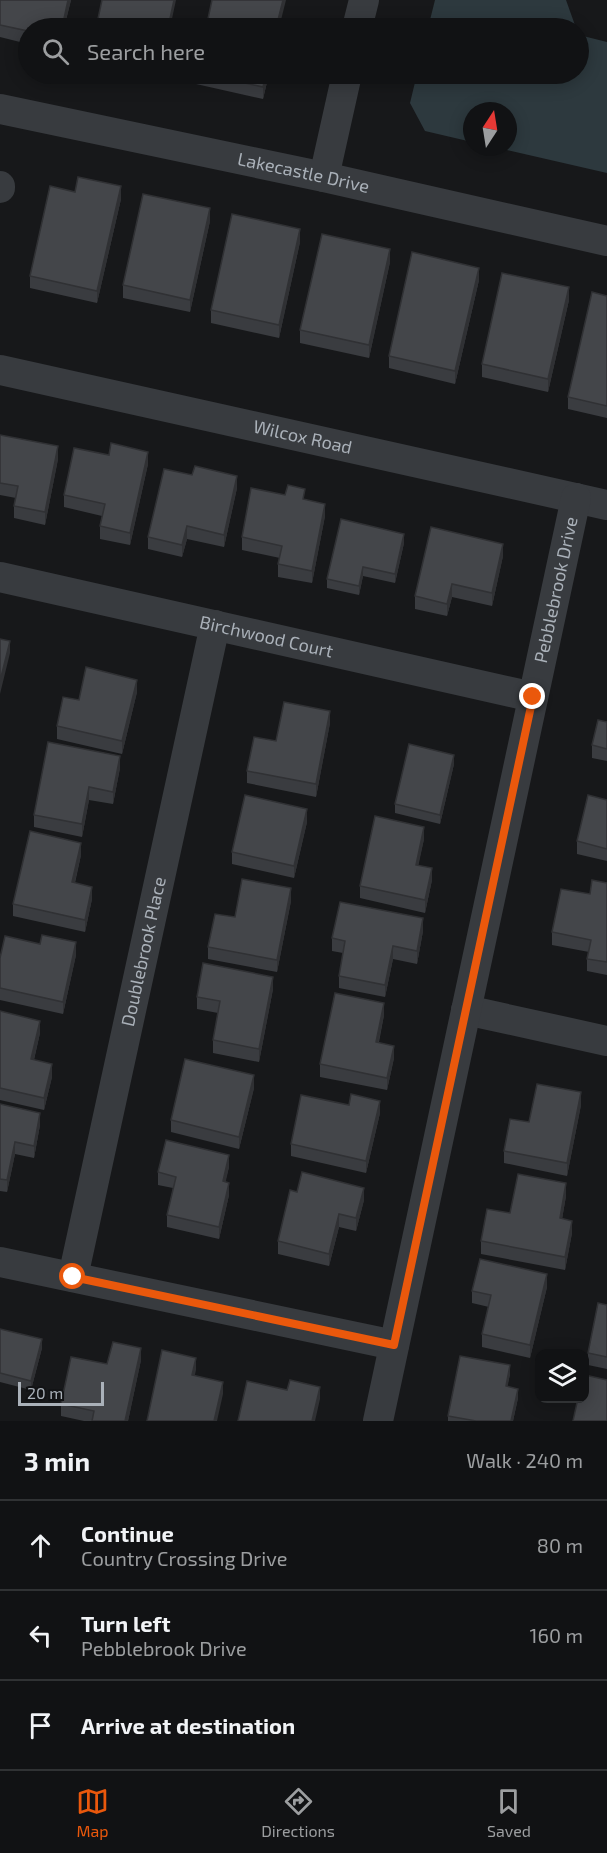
<!DOCTYPE html>
<html lang="en">
<head>
<meta charset="utf-8">
<style>
	body { margin:0; font-family:"Exo 2",sans-serif; background:#1e2022; color:#f1f3f6 }
	.controls { position:absolute; right:18px; bottom:18px; display:grid; overflow:hidden; border-radius:12px; box-shadow:0 3px 15px #0003 }
	.controls button { width:54px; height:54px; display:grid; place-items:center; padding:0; border:0; border-bottom:2px solid #303234; background:#111214; color:#f1f3f6; font:30px sans-serif }
	.compass { position:absolute; left:463px; top:102px; width:54px; height:54px; border-radius:50%; background:#111214; box-shadow:0 3px 15px #0003; rotate:12deg }
	.scale { position:absolute; left:18px; bottom:15px; width:86px; box-sizing:border-box; padding-left:6px; border:3px solid #aab1b9; border-top:0; font-size:16px; line-height:21px; white-space:nowrap; color:#aab1b9; -webkit-text-stroke:4px #121315; paint-order:stroke }
	.stop { position:absolute; width:18px; height:18px; margin:-14px; border:4px solid #ea580c; border-radius:50%; background:#fff }
	.stop.end { background:#ea580c; border-color:#fff; box-shadow:0 2px 6px #0008 }
	.list { margin:0; padding:0; list-style:none }
	h2 { display:flex; justify-content:space-between; align-items:center; height:78px; margin:0; padding:0 24px; font-size:26px }
	h2 small { font-size:20px; font-weight:400; color:#9c9ea0 }
	.list li { display:grid; grid-template-columns:39px 1fr auto; gap:18px; align-items:center; box-sizing:border-box; height:90px; padding:0 24px; border-top:2px solid #303234 }
	.list b { display:block; font-size:22px; white-space:nowrap }
	.list p { margin:0; font-size:20px; white-space:nowrap; color:#9c9ea0 }
	.list em { font-size:20px; font-style:normal; color:#9c9ea0 }
	.icon { flex:none; width:33px; height:33px; fill:none; stroke:currentColor; stroke-width:2; stroke-linecap:round; stroke-linejoin:round }
	.map { position:relative; flex:none; width:607px; height:1421px; overflow:hidden }
	.search { position:absolute; background:#111214; box-shadow:0 3px 15px #0003; left:18px; right:18px; top:18px; height:66px; display:flex; align-items:center; gap:15px; box-sizing:border-box; padding:0 21px; border-radius:33px; color:#9c9ea0; font-size:22px }
	.sheet { height:348px; background:#111214 }
	nav { display:flex; justify-content:space-around; align-items:center; box-sizing:border-box; height:84px; border-top:2px solid #303234; background:#111214; font-size:16px; color:#9c9ea0 }
	nav a { display:grid; justify-items:center; gap:3px }
	nav .on { color:#ea580c }
	.map>svg:first-child { display:block }
	.water { fill:#2d393e }
	.lines { fill:none; stroke-linecap:round; stroke-linejoin:round }
	.minor { stroke:#383b3f; stroke-width:30 }
	.wall { fill:#3a3c40 }
	.shaded-wall { fill:#303134 }
	.building { fill:#44464a; stroke:#303134; stroke-width:1.5 }
	.route { stroke:#ea580c; stroke-width:8 }
	.labels { text-anchor:middle; stroke-width:4.5; stroke-linejoin:round; paint-order:stroke }
	.street-label { font-size:18px; fill:#aab1b9; stroke:#121315 }
</style>
</head>
<body>
<div class="map">
<svg width="607" height="1421" viewBox="0 0 607 1421">
	<rect width="100%" height="100%" fill="#17181a"/>
	<path class="water" d="M 435,0 L 566,0 L 576,28 L 428,28 Z
		M 579,35 L 607,42 L 607,173 L 494,147 L 508,147 L 508,111 L 472,111 L 472,142 L 425,131 L 410,103 L 417,74 L 578,74 Z"/>
	<g class="lines">
		<g class="minor">
			<path d="M 357,28 L 364,0"/>
			<path id="s1" d="M 0,109 L 324,177 L 607,241"/>
			<path d="M 324,177 L 347,74"/>
			<path d="M 0,186 L 0,188"/>
			<path id="s2" d="M 0,370 L 607,505"/>
			<path id="s3" d="M 0,577 L 533,697"/>
			<path d="M 466,1010 L 607,1041"/>
			<path d="M 0,1262 L 394,1345"/>
			<path id="s4" d="M 73,1277 L 215,625"/>
			<path id="s5" d="M 378,1421 L 576,498"/>
		</g>
	</g>
	<path class="wall" d="M 0,0 L 71,0 L 64,28 L 28,28 L 28,44 L 0,37 Z
		M 196,74 L 269,74 L 263,99 L 196,84 Z
		M 75,192 L 121,199 L 97,303 L 30,288 L 30,276 Z
		M 210,221 L 190,312 L 123,298 L 123,285 Z
		M 300,242 L 279,338 L 211,323 L 211,310 Z
		M 390,262 L 369,358 L 300,343 L 300,330 Z
		M 479,280 L 455,384 L 389,368 L 389,356 Z
		M 607,296 L 607,418 L 568,409 L 568,397 Z
		M 569,300 L 548,392 L 482,377 L 482,364 Z
		M 0,435 L 58,459 L 45,525 L 14,518 L 14,506 L 16,498 L 0,495 Z
		M 148,464 L 130,545 L 100,539 L 100,526 L 102,516 L 64,507 L 64,495 Z
		M 192,475 L 237,488 L 224,547 L 187,539 L 182,557 L 148,549 L 148,537 Z
		M 305,500 L 325,516 L 312,583 L 278,577 L 278,564 L 280,558 L 242,550 L 242,537 Z
		M 404,543 L 395,583 L 363,576 L 359,595 L 327,588 L 327,579 Z
		M 503,556 L 492,606 L 452,597 L 447,616 L 415,609 L 415,596 Z
		M 137,692 L 122,754 L 57,739 L 57,726 L 79,700 Z
		M 607,722 L 607,761 L 592,758 L 592,745 Z
		M 330,723 L 316,797 L 247,783 L 247,771 L 276,741 Z
		M 454,764 L 440,824 L 395,813 L 395,804 Z
		M 120,768 L 113,804 L 89,800 L 82,837 L 34,827 L 34,815 Z
		M 607,800 L 607,861 L 577,854 L 577,841 Z
		M 307,822 L 294,878 L 232,864 L 232,852 Z
		M 424,839 L 418,865 L 432,880 L 425,913 L 360,898 L 360,886 Z
		M 81,855 L 75,883 L 92,899 L 85,932 L 13,916 L 13,904 Z
		M 607,883 L 607,975 L 587,971 L 587,959 L 589,952 L 552,945 L 552,932 Z
		M 291,901 L 277,972 L 208,959 L 208,947 L 235,917 Z
		M 423,931 L 417,964 L 393,959 L 385,997 L 339,988 L 339,976 L 343,953 L 332,951 L 332,938 Z
		M 76,955 L 63,1014 L 0,1000 L 0,958 Z
		M 273,989 L 259,1062 L 213,1053 L 213,1040 L 218,1013 L 197,1009 L 197,997 Z
		M 0,1011 L 40,1033 L 34,1060 L 52,1077 L 44,1110 L 0,1100 Z
		M 384,1015 L 379,1042 L 394,1058 L 387,1090 L 320,1077 L 320,1064 Z
		M 254,1088 L 239,1149 L 171,1132 L 171,1120 Z
		M 0,1104 L 40,1125 L 34,1158 L 15,1154 L 7,1192 L 0,1191 Z
		M 581,1105 L 567,1176 L 504,1163 L 504,1151 L 529,1122 Z
		M 380,1113 L 366,1173 L 291,1156 L 291,1144 Z
		M 229,1167 L 225,1182 L 229,1195 L 219,1239 L 167,1227 L 167,1215 L 173,1188 L 158,1185 L 158,1172 Z
		M 297,1192 L 364,1200 L 356,1231 L 339,1227 L 329,1266 L 278,1254 L 278,1241 Z
		M 566,1196 L 562,1219 L 572,1233 L 565,1270 L 481,1254 L 481,1241 L 510,1213 Z
		M 547,1287 L 530,1358 L 482,1347 L 482,1334 L 489,1307 L 472,1303 L 472,1291 Z
		M 607,1305 L 607,1369 L 588,1365 L 588,1353 Z
		M 0,1329 L 42,1348 L 31,1390 L 0,1382 Z
		M 141,1360 L 128,1421 L 84,1421 L 61,1416 L 61,1404 L 107,1364 Z
		M 510,1374 L 507,1387 L 518,1398 L 513,1421 L 448,1421 L 448,1416 Z"/>
	<path class="shaded-wall" d="M 68,0 L 71,0 L 64,28 L 62,28 Z
		M 174,0 L 176,0 L 170,28 L 168,28 Z
		M 283,0 L 286,0 L 279,28 L 276,28 Z
		M 266,74 L 269,74 L 263,99 L 263,87 Z
		M 121,186 L 121,199 L 97,303 L 97,291 Z
		M 210,208 L 210,221 L 190,312 L 190,300 Z
		M 300,229 L 300,242 L 279,338 L 279,325 Z
		M 390,249 L 390,262 L 369,358 L 369,345 Z
		M 479,268 L 479,280 L 455,384 L 455,371 Z
		M 569,287 L 569,300 L 548,392 L 548,379 Z
		M 58,446 L 58,459 L 45,525 L 45,512 Z
		M 148,452 L 148,464 L 130,545 L 130,533 Z
		M 237,476 L 237,488 L 224,547 L 224,535 Z
		M 325,504 L 325,516 L 312,583 L 312,571 Z
		M 187,526 L 187,539 L 182,557 L 182,545 Z
		M 404,534 L 404,543 L 395,583 L 395,574 Z
		M 503,544 L 503,556 L 492,606 L 492,593 Z
		M 363,567 L 363,576 L 359,595 L 359,586 Z
		M 452,584 L 452,597 L 447,616 L 447,604 Z
		M 10,641 L 10,653 L 0,694 L 0,681 Z
		M 137,680 L 137,692 L 122,754 L 122,741 Z
		M 330,711 L 330,723 L 316,797 L 316,784 Z
		M 454,755 L 454,764 L 440,824 L 440,815 Z
		M 120,756 L 120,768 L 113,804 L 113,792 Z
		M 89,787 L 89,800 L 82,837 L 82,824 Z
		M 307,809 L 307,822 L 294,878 L 294,866 Z
		M 424,827 L 424,839 L 416,877 L 416,865 Z
		M 81,843 L 81,855 L 72,894 L 72,882 Z
		M 432,868 L 432,880 L 425,913 L 425,900 Z
		M 92,887 L 92,899 L 85,932 L 85,920 Z
		M 291,888 L 291,901 L 277,972 L 277,960 Z
		M 423,918 L 423,931 L 417,964 L 417,951 Z
		M 76,942 L 76,955 L 63,1014 L 63,1002 Z
		M 393,946 L 393,959 L 385,997 L 385,985 Z
		M 273,977 L 273,989 L 259,1062 L 259,1049 Z
		M 384,1003 L 384,1015 L 376,1054 L 376,1042 Z
		M 40,1021 L 40,1033 L 31,1072 L 31,1059 Z
		M 394,1046 L 394,1058 L 387,1090 L 387,1078 Z
		M 52,1064 L 52,1077 L 44,1110 L 44,1098 Z
		M 254,1075 L 254,1088 L 239,1149 L 239,1137 Z
		M 581,1092 L 581,1105 L 567,1176 L 567,1163 Z
		M 380,1101 L 380,1113 L 366,1173 L 366,1161 Z
		M 40,1113 L 40,1125 L 34,1158 L 34,1146 Z
		M 15,1142 L 15,1154 L 7,1192 L 7,1180 Z
		M 229,1155 L 229,1167 L 223,1194 L 223,1181 Z
		M 229,1183 L 229,1195 L 219,1239 L 219,1227 Z
		M 566,1183 L 566,1196 L 560,1231 L 560,1218 Z
		M 364,1188 L 364,1200 L 356,1231 L 356,1218 Z
		M 339,1214 L 339,1227 L 329,1266 L 329,1254 Z
		M 572,1221 L 572,1233 L 565,1270 L 565,1257 Z
		M 547,1274 L 547,1287 L 530,1358 L 530,1345 Z
		M 42,1339 L 42,1348 L 31,1390 L 31,1381 Z
		M 141,1348 L 141,1360 L 128,1421 L 125,1421 Z
		M 196,1358 L 196,1370 L 192,1388 L 192,1375 Z
		M 510,1365 L 510,1374 L 506,1395 L 506,1386 Z
		M 223,1382 L 223,1394 L 217,1421 L 214,1421 Z
		M 320,1387 L 320,1399 L 315,1421 L 312,1421 Z
		M 518,1389 L 518,1398 L 513,1421 L 511,1421 Z"/>
	<path class="building" d="M 0,0 L 68,0 L 62,28 L 28,28 L 28,31 L 0,25 Z
		M 102,0 L 174,0 L 168,28 L 96,28 Z
		M 212,0 L 283,0 L 276,28 L 206,28 Z
		M 206,74 L 266,74 L 263,87 Z
		M 78,177 L 121,186 L 97,291 L 30,276 L 50,186 L 75,192 Z
		M 143,194 L 210,208 L 190,300 L 123,285 Z
		M 232,214 L 300,229 L 279,325 L 211,310 Z
		M 322,234 L 390,249 L 369,345 L 300,330 Z
		M 412,252 L 479,268 L 455,371 L 389,356 Z
		M 502,273 L 569,287 L 548,379 L 482,364 Z
		M 592,292 L 607,296 L 607,406 L 568,397 Z
		M 0,435 L 58,446 L 45,512 L 14,506 L 18,486 L 0,483 Z
		M 111,443 L 148,452 L 130,533 L 100,526 L 105,504 L 64,495 L 74,448 L 109,455 Z
		M 195,466 L 237,476 L 224,535 L 187,526 L 182,545 L 148,537 L 164,469 L 192,475 Z
		M 288,485 L 305,489 L 303,499 L 325,504 L 312,571 L 278,564 L 282,546 L 242,537 L 251,488 L 285,495 Z
		M 341,519 L 404,534 L 395,574 L 363,567 L 359,586 L 327,579 Z
		M 431,527 L 503,544 L 492,593 L 452,584 L 447,604 L 415,596 Z
		M 0,639 L 10,641 L 0,681 Z
		M 86,667 L 137,680 L 122,741 L 57,726 L 63,697 L 79,700 Z
		M 284,702 L 330,711 L 316,784 L 247,771 L 254,737 L 276,741 Z
		M 598,720 L 607,722 L 607,749 L 592,745 Z
		M 48,742 L 120,756 L 113,792 L 89,787 L 82,824 L 34,815 Z
		M 409,744 L 454,755 L 440,815 L 395,804 Z
		M 245,795 L 307,809 L 294,866 L 232,852 Z
		M 588,795 L 607,800 L 607,849 L 577,841 Z
		M 375,816 L 424,827 L 416,865 L 432,868 L 425,900 L 360,886 Z
		M 30,831 L 81,843 L 72,882 L 92,887 L 85,920 L 13,904 Z
		M 242,879 L 291,888 L 277,960 L 208,947 L 215,914 L 235,917 Z
		M 592,880 L 607,883 L 607,962 L 587,959 L 591,940 L 552,932 L 561,889 L 590,894 Z
		M 340,902 L 423,918 L 417,951 L 393,946 L 385,985 L 339,976 L 345,941 L 332,938 Z
		M 42,935 L 76,942 L 63,1002 L 0,988 L 0,958 L 5,936 L 40,944 Z
		M 203,963 L 273,977 L 259,1049 L 213,1040 L 220,1001 L 197,997 Z
		M 335,993 L 384,1003 L 376,1042 L 394,1046 L 387,1078 L 320,1064 Z
		M 0,1011 L 40,1021 L 31,1059 L 52,1064 L 44,1098 L 0,1088 Z
		M 185,1059 L 254,1075 L 239,1137 L 171,1120 Z
		M 537,1084 L 581,1092 L 567,1163 L 504,1151 L 510,1119 L 529,1122 Z
		M 351,1094 L 380,1101 L 366,1161 L 291,1144 L 301,1095 L 349,1105 Z
		M 0,1104 L 40,1113 L 34,1146 L 15,1142 L 7,1180 L 0,1179 Z
		M 166,1140 L 229,1155 L 223,1181 L 229,1183 L 219,1227 L 167,1215 L 176,1177 L 158,1172 Z
		M 302,1172 L 364,1188 L 356,1218 L 339,1214 L 329,1254 L 278,1241 L 290,1190 L 297,1192 Z
		M 518,1174 L 566,1183 L 560,1218 L 572,1221 L 565,1257 L 481,1241 L 487,1209 L 510,1213 Z
		M 480,1259 L 547,1274 L 530,1345 L 482,1334 L 491,1295 L 472,1291 Z
		M 598,1303 L 607,1305 L 607,1357 L 588,1353 Z
		M 0,1329 L 42,1339 L 31,1381 L 0,1373 Z
		M 113,1342 L 141,1348 L 125,1421 L 92,1421 L 94,1411 L 61,1404 L 71,1357 L 107,1364 Z
		M 162,1350 L 196,1358 L 192,1375 L 223,1382 L 214,1421 L 147,1421 Z
		M 460,1356 L 510,1365 L 506,1386 L 518,1389 L 511,1421 L 476,1421 L 448,1416 Z
		M 585,1375 L 607,1380 L 607,1421 L 573,1421 L 578,1398 L 585,1398 Z
		M 290,1380 L 320,1387 L 312,1421 L 238,1421 L 247,1381 L 287,1390 Z"/>
	<g class="lines">
		<path class="route" d="M 73,1277 L 394,1345 L 533,697"/>
	</g>
	<g class="labels">
		<g class="street-label">
			<text dy="6" stroke="none"><textPath href="#s1" startOffset="310">Lakecastle Drive</textPath></text>
			<text dy="6" stroke="none"><textPath href="#s2" startOffset="310">Wilcox Road</textPath></text>
			<text dy="6" stroke="none"><textPath href="#s5" startOffset="850">Pebblebrook Drive</textPath></text>
			<text dy="6" stroke="none"><textPath href="#s3" startOffset="273">Birchwood Court</textPath></text>
			<text dy="6" stroke="none"><textPath href="#s4" startOffset="333">Doublebrook Place</textPath></text>
		</g>
	</g>
</svg>
<div class="controls">
<button><svg class="icon" aria-label="layers" viewBox="0 0 24 24"><path d="M12 4l9 5-9 5-9-5zM3 14l9 5 9-5"/></svg></button>
</div>
<svg class="compass" viewBox="-18 -18 36 36"><path d="M0-13l5 13h-10z" fill="#e53935"/><path d="M0 13l5-13h-10z" fill="#9c9ea0"/></svg>
<div class="scale">20 m</div>
<div class="stop" style="left:73px;top:1277px"></div>
<div class="stop end" style="left:533px;top:697px"></div>
<div class="search"><svg class="icon" aria-label="search" viewBox="0 0 24 24"><circle cx="10" cy="10" r="6"/><path d="M15 15l6 6"/></svg>Search here</div>
</div>
<section class="sheet">
<h2>3 min<small>Walk · 240 m</small></h2>
<ul class="list">
<li><svg class="icon" aria-label="ahead" viewBox="0 0 24 24"><path d="M12 20V5M6 11l6-6 6 6"/></svg><div><b>Continue</b><p>Country Crossing Drive</p></div><em>80 m</em></li>
<li><svg class="icon" aria-label="left" viewBox="0 0 24 24"><path d="M17 20v-9H6M10 6l-5 5 5 5"/></svg><div><b>Turn left</b><p>Pebblebrook Drive</p></div><em>160 m</em></li>
<li><svg class="icon" aria-label="arrive" viewBox="0 0 24 24"><path d="M6 21V4h12l-3 4 3 4H6"/></svg><div><b>Arrive at destination</b></div></li>
</ul>
</section>
<nav>
<a class="on"><svg class="icon" aria-label="map" viewBox="0 0 24 24"><path d="M3 6l6-2 6 2 6-2v14l-6 2-6-2-6 2zM9 4v14M15 6v14"/></svg>Map</a>
<a><svg class="icon" aria-label="directions" viewBox="0 0 24 24"><path d="M12 3l9 9-9 9-9-9zM9 14v-3h6M13 9l2 2-2 2"/></svg>Directions</a>
<a><svg class="icon" aria-label="saved" viewBox="0 0 24 24"><path d="M7 4h10v16l-5-4-5 4z"/></svg>Saved</a>
</nav>
</body>
</html>
